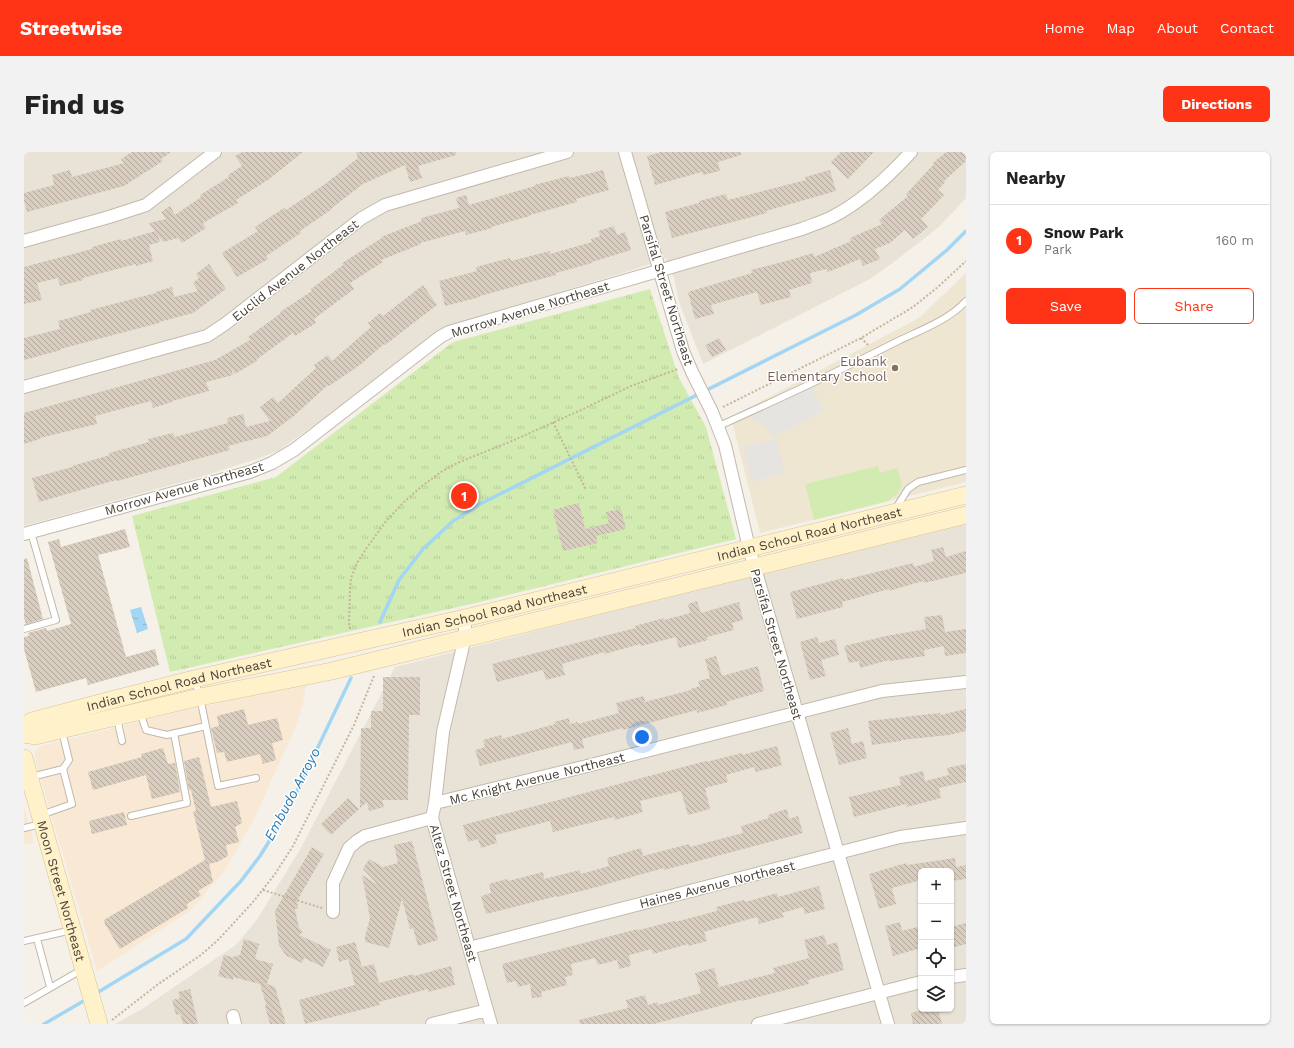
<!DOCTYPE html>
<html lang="en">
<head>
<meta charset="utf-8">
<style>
	body { margin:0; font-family:"Work Sans",sans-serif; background:#f2f2f2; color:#222 }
	.controls { position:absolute; right:12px; bottom:12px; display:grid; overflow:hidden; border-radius:6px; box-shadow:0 1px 3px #0004 }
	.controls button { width:36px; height:36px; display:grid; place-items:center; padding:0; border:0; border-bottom:1px solid #e0e0e0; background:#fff; color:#222; font:20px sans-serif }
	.you { position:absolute; left:618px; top:585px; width:14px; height:14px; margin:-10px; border:3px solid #fff; border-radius:50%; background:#1a73e8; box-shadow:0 0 0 6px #1a73e833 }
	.badge { display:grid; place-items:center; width:26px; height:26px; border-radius:50%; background:#ff3416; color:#fff; font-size:13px; font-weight:700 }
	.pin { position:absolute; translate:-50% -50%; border:2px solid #fff; box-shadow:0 1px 4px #0006 }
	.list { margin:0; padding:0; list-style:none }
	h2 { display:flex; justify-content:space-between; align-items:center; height:52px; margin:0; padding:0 16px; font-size:17px }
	h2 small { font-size:13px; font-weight:400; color:#767676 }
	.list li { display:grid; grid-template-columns:26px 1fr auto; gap:12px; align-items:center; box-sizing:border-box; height:72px; padding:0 16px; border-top:1px solid #e0e0e0 }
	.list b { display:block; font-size:15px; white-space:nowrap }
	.list p { margin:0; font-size:13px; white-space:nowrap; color:#767676 }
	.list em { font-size:13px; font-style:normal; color:#767676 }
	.actions { display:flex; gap:8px; padding:12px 16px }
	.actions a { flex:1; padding:9px 0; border:1px solid #ff3416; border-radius:6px; text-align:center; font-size:14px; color:#ff3416 }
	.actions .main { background:#ff3416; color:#fff }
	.icon { flex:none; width:22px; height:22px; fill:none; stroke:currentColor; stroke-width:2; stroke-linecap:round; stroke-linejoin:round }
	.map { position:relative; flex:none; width:942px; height:872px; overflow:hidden; border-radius:6px }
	header { display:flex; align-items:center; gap:24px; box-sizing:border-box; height:56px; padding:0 20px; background:#ff3416; color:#fff }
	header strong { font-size:19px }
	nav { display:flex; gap:22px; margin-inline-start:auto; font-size:14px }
	.intro { display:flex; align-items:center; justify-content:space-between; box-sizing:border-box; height:96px; padding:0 24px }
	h1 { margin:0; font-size:28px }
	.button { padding:10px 18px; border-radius:6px; background:#ff3416; color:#fff; font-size:14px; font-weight:700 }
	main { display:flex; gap:24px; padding:0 24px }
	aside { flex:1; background:#fff; border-radius:6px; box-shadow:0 1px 3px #0004 }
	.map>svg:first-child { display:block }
	.residential { fill:#e9e3d7; fill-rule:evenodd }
	.commercial { fill:#f8e8d4 }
	.education { fill:#efe6d2 }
	.grass { fill:#d2ebb0 }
	.park { fill:url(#park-tufts) }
	.parking { fill:#e6e4e1 }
	.water { fill:url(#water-ripples) }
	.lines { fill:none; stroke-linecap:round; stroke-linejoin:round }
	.stream { stroke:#a3d5f4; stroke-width:3.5 }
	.building { fill:url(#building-back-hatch) }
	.lane-casing { stroke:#c1b9ab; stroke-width:8 }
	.street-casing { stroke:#c1b9ab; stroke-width:14 }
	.secondary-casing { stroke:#d7c597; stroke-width:18 }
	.path { stroke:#c4b59b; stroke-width:2; stroke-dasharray:2 2; stroke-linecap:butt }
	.lane { stroke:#fff; stroke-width:6 }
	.street { stroke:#fff; stroke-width:12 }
	.secondary { stroke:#fff1c9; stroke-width:17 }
	.education-dot { fill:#8d6e63; stroke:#fff; stroke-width:1.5 }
	.labels { text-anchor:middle; stroke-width:3; stroke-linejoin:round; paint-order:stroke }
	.street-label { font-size:13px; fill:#494237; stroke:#fff }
	.education-label { font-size:13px; fill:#785e54; stroke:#fff; text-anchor:end }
	.water-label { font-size:14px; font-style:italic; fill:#287bb3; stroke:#fff }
</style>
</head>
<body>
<header>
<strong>Streetwise</strong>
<nav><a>Home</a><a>Map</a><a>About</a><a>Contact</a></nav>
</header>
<div class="intro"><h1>Find us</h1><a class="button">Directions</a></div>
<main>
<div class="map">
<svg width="942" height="872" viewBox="0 0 942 872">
	<defs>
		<pattern id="park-tufts" width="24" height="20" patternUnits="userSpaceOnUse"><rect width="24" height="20" fill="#d2ebb0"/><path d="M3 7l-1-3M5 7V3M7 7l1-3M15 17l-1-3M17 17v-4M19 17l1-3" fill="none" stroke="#b6cb98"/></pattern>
		<pattern id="water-ripples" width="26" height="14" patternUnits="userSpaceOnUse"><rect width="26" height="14" fill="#a3d5f4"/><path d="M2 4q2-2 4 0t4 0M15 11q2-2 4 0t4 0" fill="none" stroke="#87aec6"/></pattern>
		<pattern id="building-back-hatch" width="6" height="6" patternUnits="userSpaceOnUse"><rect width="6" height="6" fill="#d8cdbe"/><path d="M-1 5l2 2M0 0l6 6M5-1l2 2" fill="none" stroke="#b1a89b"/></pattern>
	</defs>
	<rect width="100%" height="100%" fill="#f5f1e9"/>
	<path class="residential" d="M 0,0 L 942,0 L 942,46 L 915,75 L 870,110 L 846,127 L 679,212 L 655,150 L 650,126 L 642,106 L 611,117 L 426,174 L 256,298 L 233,307 L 179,324 L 0,374 Z
		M 942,371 L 942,872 L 91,872 L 118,857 L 213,792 L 234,766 L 278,694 L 371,515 L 702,430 ZM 897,719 L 927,719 L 927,857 L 897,857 Z"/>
	<path class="commercial" d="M 282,532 L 279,552 L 271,576 L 230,667 L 200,720 L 166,759 L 73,819 L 11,607 L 11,600 L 12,597 L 17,594 L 163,558 Z
		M 0,654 L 10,691 L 0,693 Z"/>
	<path class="education" d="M 942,121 L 942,330 L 736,381 L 707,265 L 895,166 Z"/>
	<path class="grass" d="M 854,314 L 856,321 L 873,316 L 878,333 L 874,341 L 864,349 L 790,368 L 781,332 Z"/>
	<path class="park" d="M 626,137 L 655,226 L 682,275 L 712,387 L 456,450 L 146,520 L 108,364 L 252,325 L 429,190 Z"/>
	<path class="parking" d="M 784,229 L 801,259 L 749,285 L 744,277 L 728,267 L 725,259 Z
		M 752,287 L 761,321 L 728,330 L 719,294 Z"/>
	<path class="water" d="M 117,455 L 124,477 L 113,481 L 106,458 Z"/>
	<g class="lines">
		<path class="stream" d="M 356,470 L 375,428 L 399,397 L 429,369 L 456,352 L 832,163 L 876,137 L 923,98 L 942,79
			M 71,842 L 162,787 L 217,729 L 236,704 L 254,675 L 272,641 L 327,526
			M 20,872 L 63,847"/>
	</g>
	<path class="building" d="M 108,0 L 147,0 L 137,7 L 139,9 L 100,34 L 3,60 L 0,49 L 0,41 L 30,33 L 28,23 L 46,18 L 48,25 L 100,11 L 97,7 Z
		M 218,0 L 279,0 L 244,28 L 212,48 L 214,51 L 179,71 L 182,76 L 158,91 L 154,86 L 139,90 L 134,83 L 136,90 L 125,93 L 129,109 L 112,114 L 112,112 L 59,126 L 59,128 L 36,134 L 34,126 L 13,131 L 18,148 L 0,152 L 0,115 L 68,97 L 68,95 L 97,87 L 97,89 L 131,79 L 125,71 L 142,67 L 137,60 L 146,54 L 151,63 L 177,45 L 176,43 L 205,25 L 204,23 L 218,14 L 211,4 Z
		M 332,0 L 432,0 L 432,3 L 394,14 L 398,26 L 386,30 L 381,13 L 339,32 L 308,56 L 308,57 L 276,79 L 277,81 L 242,104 L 244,107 L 213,125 L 198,101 L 234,79 L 231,75 L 260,56 L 262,58 L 301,32 L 334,6 Z
		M 637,0 L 717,0 L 717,3 L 694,10 L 696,19 L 679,23 L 678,20 L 631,33 L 623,4 Z
		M 817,0 L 850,0 L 824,27 L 807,10 Z
		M 922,0 L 942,0 L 942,9 L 920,29 L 921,30 L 914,38 L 920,43 L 897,67 L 904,75 L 889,87 L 881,78 L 866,91 L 851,97 L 856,107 L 839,114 L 836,107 L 804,120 L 802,117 L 786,121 L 788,131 L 765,138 L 767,145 L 737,153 L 733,140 L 687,153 L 690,162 L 671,167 L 664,140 L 728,121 L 727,118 L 762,109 L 789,101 L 790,105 L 827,89 L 826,86 L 858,72 L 855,68 L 884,44 L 882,42 L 910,12 L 909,11 Z
		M 579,18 L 585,38 L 552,47 L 553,50 L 506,63 L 506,64 L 467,75 L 468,76 L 442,83 L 441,79 L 396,91 L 397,92 L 357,108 L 359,110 L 326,131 L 330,137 L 290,167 L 292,171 L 271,184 L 269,181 L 232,208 L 233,209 L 211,222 L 207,216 L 209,223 L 182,230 L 185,239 L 148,249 L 148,250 L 129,256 L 127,249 L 71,264 L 73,272 L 16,286 L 16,287 L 0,292 L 0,261 L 191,208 L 226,188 L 224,185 L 257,161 L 256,160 L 288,139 L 287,137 L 319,113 L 318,111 L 358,86 L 357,85 L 398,69 L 397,66 L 435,56 L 432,46 L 442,43 L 445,53 L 511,34 L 510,33 L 545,24 L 546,26 Z
		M 806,18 L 812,39 L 742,59 L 743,61 L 648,86 L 641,60 L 675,51 L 675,49 L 702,42 L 704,48 L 782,28 L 781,25 Z
		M 590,74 L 593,83 L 601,80 L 607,98 L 568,110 L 568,111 L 532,121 L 532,123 L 456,144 L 456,145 L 421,154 L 415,129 L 453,119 L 452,115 L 486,106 L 487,109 L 526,99 L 526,102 L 568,90 L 567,87 L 576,84 L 574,79 Z
		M 185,112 L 202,137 L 169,161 L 135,170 L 135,171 L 36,197 L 37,198 L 0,208 L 0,186 L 36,177 L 34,169 L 67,160 L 66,158 L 132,141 L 131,140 L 148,135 L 150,145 L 174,139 L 169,131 L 175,126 L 172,122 Z
		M 399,133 L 413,153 L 361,193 L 360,192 L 336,213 L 305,234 L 304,233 L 271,263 L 243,284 L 204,294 L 206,298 L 93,329 L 92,328 L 15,350 L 8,326 L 48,315 L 48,314 L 86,303 L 85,301 L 125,290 L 124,287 L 149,281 L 151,285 L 204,271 L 203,266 L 219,262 L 222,275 L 246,269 L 236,255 L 249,245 L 254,251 L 292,216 L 290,213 L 304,203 L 308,209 L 347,175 L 344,171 L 356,161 L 359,164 Z
		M 695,186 L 702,198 L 688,205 L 681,193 Z
		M 555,351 L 561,377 L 585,371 L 582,360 L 597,357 L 602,377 L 572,384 L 574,391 L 539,399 L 529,358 Z
		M 101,377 L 106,395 L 74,403 L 102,505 L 131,497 L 135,513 L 64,533 L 62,526 L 12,540 L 0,497 L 0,485 L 5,484 L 4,481 L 22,476 L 23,479 L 47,472 L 24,390 L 35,387 L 37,395 Z
		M 919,395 L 922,405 L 942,399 L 942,421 L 900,431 L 899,429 L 865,439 L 865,437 L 818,450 L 819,455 L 773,467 L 766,440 L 819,426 L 820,428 L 889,411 L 890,415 L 910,409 L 907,398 Z
		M 3,406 L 19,467 L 2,472 L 0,466 L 0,407 Z
		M 673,449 L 677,461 L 715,450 L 719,468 L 708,471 L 710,478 L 683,485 L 684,488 L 655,496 L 652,485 L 617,494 L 616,492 L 581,502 L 580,500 L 538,512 L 541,523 L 522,528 L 519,518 L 473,530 L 468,512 L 612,476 L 611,474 L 640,466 L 640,468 L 666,461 L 664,452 Z
		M 918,463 L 921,480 L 942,477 L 942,501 L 921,504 L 920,494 L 900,498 L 901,504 L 866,509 L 865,508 L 836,516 L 835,509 L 825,511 L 820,494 L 862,484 L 902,477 L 900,465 Z
		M 793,485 L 795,491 L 811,487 L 815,503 L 797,508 L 802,524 L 786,528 L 776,490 Z
		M 692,504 L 698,524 L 734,514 L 740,539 L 702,550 L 703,553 L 673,561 L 673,558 L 599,578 L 599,576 L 558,587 L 560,596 L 550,598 L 548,590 L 456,614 L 451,598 L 461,595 L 459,588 L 477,583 L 478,587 L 531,572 L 530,570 L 545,566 L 546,572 L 553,570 L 554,572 L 595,561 L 592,551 L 620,544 L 621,550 L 667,538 L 667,537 L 676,534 L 674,529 L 686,526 L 681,507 Z
		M 359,525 L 396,525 L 396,563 L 385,563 L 384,648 L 358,648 L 360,655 L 345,659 L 343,650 L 336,656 L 337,576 L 347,576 L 347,559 L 359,559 Z
		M 220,557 L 224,573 L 253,566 L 259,588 L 248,591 L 252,608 L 239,612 L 236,602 L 203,610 L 200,600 L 193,601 L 187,576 L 195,574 L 193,564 Z
		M 942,557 L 942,579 L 925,583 L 877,588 L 877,589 L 848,593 L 844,569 L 916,561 L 916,563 Z
		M 824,576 L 828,592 L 839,589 L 843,606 L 815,613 L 806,581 Z
		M 753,594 L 758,613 L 732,620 L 730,615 L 702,623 L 704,630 L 681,636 L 686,657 L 664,663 L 657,639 L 616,649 L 619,660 L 591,668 L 590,665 L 529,680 L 526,669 L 471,683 L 473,691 L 457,696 L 454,687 L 444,690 L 439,673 L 682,609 L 682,610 L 718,601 L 718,603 Z
		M 139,596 L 144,612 L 151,611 L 156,640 L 128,647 L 122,623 L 69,638 L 64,620 L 118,605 L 117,602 Z
		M 175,605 L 187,655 L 213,649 L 218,671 L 211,675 L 215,690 L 202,693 L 204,704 L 193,710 L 185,712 L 189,730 L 174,739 L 177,743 L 163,752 L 164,756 L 96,797 L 81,772 L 80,768 L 181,708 L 169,659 L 172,659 L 167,638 L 165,638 L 160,609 Z
		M 942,612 L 942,630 L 915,636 L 917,646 L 883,655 L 882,652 L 830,665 L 825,645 L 877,633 L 875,625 L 899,619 L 901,629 L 925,623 L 923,616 Z
		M 324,646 L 335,657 L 307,683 L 297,672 Z
		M 763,657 L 765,667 L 774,664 L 779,681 L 640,718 L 640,716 L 569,736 L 533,745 L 533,744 L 462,762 L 457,744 L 467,741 L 465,732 L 483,727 L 484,729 L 519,720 L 520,727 L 556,718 L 557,722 L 585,714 L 583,706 L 617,696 L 619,704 L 665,692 L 666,695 L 719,681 L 717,674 L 745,666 L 744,663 Z
		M 100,660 L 103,673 L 68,682 L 65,669 Z
		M 388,689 L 414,788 L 394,794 L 389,776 L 386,777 L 378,747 L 365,796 L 341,790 L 341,785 L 346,766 L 338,723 L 354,733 L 339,717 L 345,707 L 359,715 L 374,711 L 370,693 Z
		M 288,695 L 300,702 L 273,749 L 274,757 L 271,757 L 275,776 L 279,780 L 275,783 L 307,798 L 299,815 L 280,806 L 278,811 L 263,804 L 255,794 L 251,759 Z
		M 931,706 L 932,715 L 942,713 L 942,727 L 927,729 L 927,719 L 897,719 L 897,728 L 868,736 L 872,752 L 855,757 L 845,722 L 882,711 L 883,713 Z
		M 795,734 L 801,757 L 781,762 L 779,755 L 758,761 L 760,765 L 735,772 L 733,765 L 690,777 L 680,780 L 683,789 L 664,794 L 664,792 L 629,802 L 628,797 L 605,803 L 607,814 L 595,817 L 593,808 L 574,813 L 571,806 L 547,812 L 549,823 L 541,825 L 543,833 L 517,840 L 518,845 L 508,846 L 506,832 L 494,835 L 492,829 L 483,831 L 478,812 L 614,777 L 615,778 L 650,769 L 651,770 L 693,759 L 692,755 L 720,748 L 721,750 L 753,741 L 754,745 Z
		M 876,770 L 878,779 L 897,774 L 897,796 L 869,804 L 861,774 Z
		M 942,771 L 942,792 L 927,796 L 927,775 Z
		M 800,783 L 803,793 L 813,790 L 820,818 L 784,828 L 785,832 L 718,849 L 717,848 L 630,872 L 556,872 L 555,868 L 604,856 L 602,848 L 621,843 L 624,853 L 634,850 L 634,853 L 677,841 L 671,821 L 690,816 L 695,835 L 751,821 L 749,816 L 785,806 L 780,788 Z
		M 220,787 L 235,792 L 231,807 L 249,812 L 243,832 L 251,835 L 262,872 L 246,872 L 241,855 L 242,852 L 236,832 L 209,825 L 209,828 L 194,824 L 200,803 L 208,805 L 216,803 Z
		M 331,790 L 338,815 L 350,812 L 355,831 L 389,822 L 390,824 L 427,814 L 431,833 L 404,840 L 404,837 L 355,850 L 356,853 L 281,872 L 275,848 L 331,833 L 324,807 L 315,810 L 312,795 Z
		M 166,837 L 174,872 L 159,872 L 156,862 L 152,863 L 148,848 L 156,846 L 154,840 Z
		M 902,857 L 914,857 L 918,872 L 889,872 L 887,861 Z"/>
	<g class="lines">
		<defs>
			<path id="lane" d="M 695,274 C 755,247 815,219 874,189 C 897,178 925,168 942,149
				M 872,356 L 884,337 L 894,330 L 942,318
				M 0,477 L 32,468 L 7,380
				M 171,529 L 176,545 L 194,634 L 232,626
				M 116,560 L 122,578 L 143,583 L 182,574
				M 93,566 L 98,589
				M 7,625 L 39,617
				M 17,663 L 48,652 L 39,617 L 45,608 L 38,579
				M 107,664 L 163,651 L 150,581
				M 0,676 L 17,672
				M 13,787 L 26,835
				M 0,789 L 48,778
				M 0,851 L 59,817"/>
			<path id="street" d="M 601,0 L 659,199 L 668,220 L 688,260 L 701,293 L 725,396 L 864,872
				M 0,89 L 85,65 L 122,53 L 191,0
				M 0,235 L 183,184 L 201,172 L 338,66 L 361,53 L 543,0
				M 0,382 L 226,320 L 248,311 L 270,298 L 416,185 L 425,180 L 778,77 C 788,73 798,70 808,65 C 838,50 864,25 887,0
				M 441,466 L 441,485 L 419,580 L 411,651 L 408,666 L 467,872
				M 411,651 L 559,615 L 858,539 L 942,530
				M 309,760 L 309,731 L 325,696 L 333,689 L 341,684 L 408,666
				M 445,796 L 876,685 L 942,676
				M 927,825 L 942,823
				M 209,864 L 211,872
				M 408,872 L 463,858
				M 734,872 L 897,830"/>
			<g id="secondary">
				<path id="s1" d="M 0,574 L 8,569 L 87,548 L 170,527 L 441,466 L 942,343"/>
				<path d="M 0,582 L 11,584 L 176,545 L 308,519 L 942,363"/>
				<path id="s2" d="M 0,606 L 75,872"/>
			</g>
		</defs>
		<use href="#lane" class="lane-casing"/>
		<use href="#street" class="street-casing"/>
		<use href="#secondary" class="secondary-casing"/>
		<path class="path" d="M 837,186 L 844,193
			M 699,255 L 837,186 L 889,155 L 915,134 L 942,109
			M 529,270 L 562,338
			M 326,477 L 325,471 L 326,438 L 327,426 L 333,411 L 342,397 L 362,369 L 381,349 L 398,334 L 417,320 L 433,311 L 488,289 L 557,258 L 607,234 L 654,217
			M 239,738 L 298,756
			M 88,868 L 133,833 L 177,803 L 195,787 L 229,750 L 251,722 L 269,694 L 330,573 L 350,524"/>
		<use href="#lane" class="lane"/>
		<use href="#street" class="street"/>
		<use href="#secondary" class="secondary"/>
	</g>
	<circle class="education-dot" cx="871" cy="216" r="4"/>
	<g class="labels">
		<g class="street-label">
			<text transform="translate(271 118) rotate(-38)" y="5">Euclid Avenue Northeast</text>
			<text transform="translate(643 138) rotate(73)" y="5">Parsifal Street Northeast</text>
			<text transform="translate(506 157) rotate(-17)" y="5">Morrow Avenue Northeast</text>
			<text transform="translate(160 336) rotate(-16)" y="5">Morrow Avenue Northeast</text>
			<text dy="5" stroke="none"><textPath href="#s1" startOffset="809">Indian School Road Northeast</textPath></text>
			<text dy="5" stroke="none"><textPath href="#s1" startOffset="485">Indian School Road Northeast</textPath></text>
			<text transform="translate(753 492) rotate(74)" y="5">Parsifal Street Northeast</text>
			<text dy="5" stroke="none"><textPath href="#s1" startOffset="161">Indian School Road Northeast</textPath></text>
			<text transform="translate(513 626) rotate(-14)" y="5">Mc Knight Avenue Northeast</text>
			<text transform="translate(693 732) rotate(-14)" y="5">Haines Avenue Northeast</text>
			<text dy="5" stroke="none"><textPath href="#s2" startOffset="138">Moon Street Northeast</textPath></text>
			<text transform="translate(430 741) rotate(74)" y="5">Altez Street Northeast</text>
		</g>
		<g class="education-label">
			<text x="863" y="214">Eubank<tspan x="863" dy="15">Elementary School</tspan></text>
		</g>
		<g class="water-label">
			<text transform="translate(268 642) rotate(-62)" y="5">Embudo Arroyo</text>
		</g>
	</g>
</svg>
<div class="controls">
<button>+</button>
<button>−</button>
<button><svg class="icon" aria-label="locate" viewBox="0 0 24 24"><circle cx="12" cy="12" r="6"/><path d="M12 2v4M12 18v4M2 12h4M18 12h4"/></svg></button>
<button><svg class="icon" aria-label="layers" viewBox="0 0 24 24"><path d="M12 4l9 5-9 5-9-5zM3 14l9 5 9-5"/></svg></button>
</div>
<div class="you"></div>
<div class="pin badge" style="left:440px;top:344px">1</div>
</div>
<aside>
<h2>Nearby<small></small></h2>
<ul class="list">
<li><span class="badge">1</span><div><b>Snow Park</b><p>Park</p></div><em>160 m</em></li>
</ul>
<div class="actions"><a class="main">Save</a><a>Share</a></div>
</aside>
</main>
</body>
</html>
